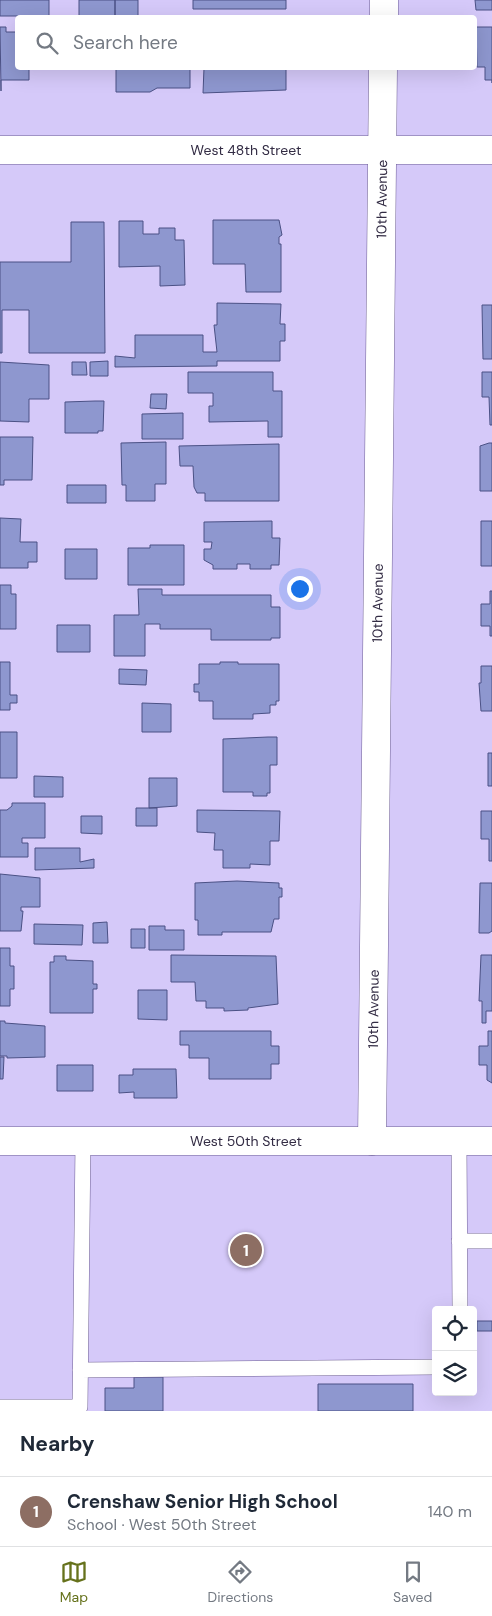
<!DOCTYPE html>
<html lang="en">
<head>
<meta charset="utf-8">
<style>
	body { margin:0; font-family:"DM Sans",sans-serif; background:#f6f6f7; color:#1f2937 }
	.controls { position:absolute; right:15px; bottom:15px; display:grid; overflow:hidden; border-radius:5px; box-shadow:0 5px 20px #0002 }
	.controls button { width:45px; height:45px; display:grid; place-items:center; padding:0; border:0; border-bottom:1px solid #e0e1e3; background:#fff; color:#1f2937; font:25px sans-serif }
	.you { position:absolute; left:299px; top:588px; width:18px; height:18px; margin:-12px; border:4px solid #fff; border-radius:50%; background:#1a73e8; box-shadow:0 0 0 8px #1a73e833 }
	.badge { display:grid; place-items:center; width:32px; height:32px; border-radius:50%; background:#66721c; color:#fff; font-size:16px; font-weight:700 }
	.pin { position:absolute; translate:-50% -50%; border:2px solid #fff; box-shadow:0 1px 5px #0006 }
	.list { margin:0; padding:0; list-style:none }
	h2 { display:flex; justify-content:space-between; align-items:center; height:65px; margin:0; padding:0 20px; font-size:21px }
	h2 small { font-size:16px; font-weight:400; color:#747a83 }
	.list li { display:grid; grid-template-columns:32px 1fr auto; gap:15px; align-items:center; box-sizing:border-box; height:70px; padding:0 20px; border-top:1px solid #e0e1e3 }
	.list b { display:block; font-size:19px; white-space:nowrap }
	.list p { margin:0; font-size:16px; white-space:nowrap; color:#747a83 }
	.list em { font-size:16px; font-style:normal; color:#747a83 }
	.icon { flex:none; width:28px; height:28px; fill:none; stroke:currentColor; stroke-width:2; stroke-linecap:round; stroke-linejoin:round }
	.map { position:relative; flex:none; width:492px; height:1411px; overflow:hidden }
	.search { position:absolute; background:#fff; box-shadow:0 5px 20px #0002; left:15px; right:15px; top:15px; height:55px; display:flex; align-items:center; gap:12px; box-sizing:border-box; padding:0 18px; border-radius:5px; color:#747a83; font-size:19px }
	.sheet { height:135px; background:#fff }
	nav { display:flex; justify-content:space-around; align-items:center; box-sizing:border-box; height:70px; border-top:1px solid #e0e1e3; background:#fff; font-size:14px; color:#747a83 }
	nav a { display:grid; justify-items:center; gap:2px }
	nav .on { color:#66721c }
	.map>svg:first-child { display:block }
	.building { fill:#8e97cf; stroke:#4b5185 }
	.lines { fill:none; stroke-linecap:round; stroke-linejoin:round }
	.service-casing { stroke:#6d5e93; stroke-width:16 }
	.minor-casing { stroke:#6d5e93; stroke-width:29 }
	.tertiary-casing { stroke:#6d5e93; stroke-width:29 }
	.service { stroke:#fff; stroke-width:15 }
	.minor { stroke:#fff; stroke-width:28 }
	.tertiary { stroke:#fff; stroke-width:28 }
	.labels { text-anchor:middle; stroke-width:4; stroke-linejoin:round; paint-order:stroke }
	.street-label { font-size:14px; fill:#332c44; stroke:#e1d8fc }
</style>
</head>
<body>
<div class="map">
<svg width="492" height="1411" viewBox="0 0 492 1411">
	<rect width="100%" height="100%" fill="#d5c9f9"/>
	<path class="building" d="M 0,0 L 49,0 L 49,16 L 0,16 Z
		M 79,0 L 115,0 L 115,18 L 79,18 Z
		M 115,0 L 138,0 L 138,18 L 115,18 Z
		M 193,0 L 286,0 L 286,9 L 193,9 Z
		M 475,0 L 492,0 L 492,10 L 476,10 Z
		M 0,27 L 6,27 L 6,32 L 18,32 L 18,68 L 29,68 L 29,80 L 1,80 L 1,91 Z
		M 476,27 L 492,27 L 492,83 L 492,80 L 485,80 L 485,67 L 477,67 Z
		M 116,68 L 190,68 L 190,88 L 157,88 L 150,92 L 116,92 Z
		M 204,68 L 286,68 L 286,90 L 203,93 Z
		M 213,220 L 279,220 L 282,235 L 279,237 L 279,244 L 281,244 L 281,292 L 246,292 L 245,264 L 213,264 Z
		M 119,221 L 143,221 L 143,234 L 159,234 L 159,228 L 175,228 L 175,240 L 184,240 L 185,285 L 160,286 L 160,266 L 119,267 Z
		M 71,222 L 104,222 L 105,353 L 29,353 L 29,310 L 2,310 L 2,353 L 0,353 L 0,262 L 71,262 Z
		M 217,303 L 281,304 L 280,324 L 285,324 L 285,341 L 280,341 L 280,361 L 217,361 L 217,366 L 115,367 L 115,356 L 135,358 L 135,335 L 203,335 L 203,352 L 217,352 L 214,325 L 217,325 Z
		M 482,305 L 492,305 L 492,359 L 483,359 Z
		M 108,361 L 108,376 L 90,376 L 90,362 Z
		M 0,362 L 49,365 L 49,399 L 29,399 L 29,422 L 0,421 Z
		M 72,362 L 86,362 L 87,375 L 72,375 Z
		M 188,372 L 273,372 L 273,391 L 282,391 L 282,437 L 268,437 L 268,421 L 209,422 L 209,406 L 213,406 L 213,393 L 188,393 Z
		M 482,372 L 492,372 L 492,425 L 490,425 L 489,397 L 482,397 Z
		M 151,394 L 167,394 L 166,409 L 150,408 Z
		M 95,401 L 104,401 L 103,431 L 98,431 L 98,433 L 65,433 L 65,402 Z
		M 183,413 L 183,439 L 142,439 L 142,414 Z
		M 0,437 L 33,437 L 32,480 L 4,480 L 4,485 L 0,485 Z
		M 166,442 L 166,484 L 155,484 L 155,501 L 126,501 L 126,485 L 122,485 L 121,443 Z
		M 489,443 L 492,443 L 492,491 L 480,491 L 480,446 Z
		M 279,444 L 279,501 L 205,501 L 205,493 L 197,493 L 194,487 L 193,466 L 180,466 L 179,446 Z
		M 67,485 L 106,485 L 106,503 L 67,503 Z
		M 0,518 L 21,519 L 20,542 L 37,542 L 37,562 L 28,562 L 28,568 L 0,568 Z
		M 272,521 L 272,538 L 280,538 L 279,565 L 271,565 L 271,569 L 250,569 L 250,564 L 237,564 L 237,569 L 213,569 L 213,565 L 204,560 L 204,549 L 211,549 L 212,542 L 204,542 L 204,522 Z
		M 481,521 L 492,521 L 492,566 L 481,566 Z
		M 150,545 L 184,545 L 184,585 L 128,585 L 128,548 L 150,548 Z
		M 65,549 L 97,549 L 97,579 L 65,579 Z
		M 0,585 L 11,585 L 11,594 L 16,594 L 16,629 L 0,629 Z
		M 138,589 L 162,589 L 162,595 L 271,595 L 271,607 L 280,607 L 280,638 L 271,638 L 271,640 L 211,640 L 211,629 L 160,629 L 160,624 L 145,624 L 145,656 L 114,656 L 114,615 L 139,615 Z
		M 490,591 L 492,591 L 492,636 L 490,636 L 490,626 L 481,626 L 481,604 L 490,604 Z
		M 57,625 L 90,625 L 90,652 L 57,652 Z
		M 0,662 L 10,662 L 10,695 L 17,695 L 17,703 L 10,703 L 10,710 L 0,710 Z
		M 220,662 L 238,662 L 238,664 L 279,664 L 279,701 L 276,701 L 276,705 L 270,705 L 270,713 L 253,714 L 253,719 L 213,719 L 213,701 L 199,701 L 199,692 L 194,692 L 194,684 L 199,684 L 199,664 L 220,664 Z
		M 481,666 L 492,666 L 492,711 L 481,711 L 479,683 L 481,683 Z
		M 119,669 L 147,670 L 146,685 L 119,684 Z
		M 142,703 L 171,704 L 171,732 L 142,732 Z
		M 0,732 L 17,732 L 17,778 L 0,778 Z
		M 268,737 L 277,737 L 277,765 L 270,765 L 270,793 L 267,793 L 267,796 L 253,796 L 253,792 L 223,792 L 223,739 Z
		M 488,753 L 492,753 L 492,786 L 488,786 Z
		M 34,776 L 63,777 L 63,797 L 34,797 Z
		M 149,778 L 177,778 L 177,806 L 149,808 Z
		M 12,803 L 45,803 L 45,838 L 22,838 L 22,843 L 28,843 L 28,857 L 0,857 L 0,810 L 7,810 L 12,806 Z
		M 136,808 L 157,808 L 157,826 L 136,826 Z
		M 197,810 L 280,811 L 279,841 L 270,841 L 270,865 L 250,864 L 250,868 L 223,868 L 223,850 L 214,850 L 215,833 L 197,832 Z
		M 481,811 L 492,811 L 492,861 L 489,861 L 489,839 L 481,839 Z
		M 81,816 L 102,816 L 102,834 L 81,833 Z
		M 35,848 L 80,848 L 80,862 L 94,859 L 94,868 L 35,870 Z
		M 0,874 L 40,878 L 40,907 L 21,907 L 21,911 L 23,911 L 21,931 L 0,931 Z
		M 237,881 L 279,883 L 279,888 L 282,888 L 282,897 L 279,897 L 279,919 L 274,919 L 271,932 L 222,932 L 222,935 L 198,935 L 198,920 L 195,920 L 195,883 Z
		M 480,883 L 492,883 L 492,931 L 489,933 L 479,933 Z
		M 107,922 L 108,943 L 93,943 L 93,923 Z
		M 34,924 L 83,925 L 82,945 L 34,944 Z
		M 149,926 L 165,926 L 165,930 L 184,930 L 184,950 L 149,950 Z
		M 131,929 L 145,929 L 145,948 L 131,948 Z
		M 0,948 L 10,948 L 10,966 L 14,966 L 14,989 L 10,989 L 10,1006 L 0,1006 Z
		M 171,955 L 276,956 L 278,1004 L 248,1008 L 248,1010 L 224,1011 L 224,1008 L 206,1008 L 206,1001 L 196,1001 L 195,982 L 171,982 Z
		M 481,955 L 492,955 L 492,1011 L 486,1011 L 486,1023 L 482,1023 L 482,1001 L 479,1001 Z
		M 54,956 L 66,956 L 66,960 L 93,961 L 93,984 L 97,984 L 97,989 L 93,989 L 93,1013 L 50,1013 L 50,962 L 54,962 Z
		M 138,990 L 167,990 L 167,1020 L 138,1019 Z
		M 0,1021 L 5,1021 L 5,1023 L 45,1026 L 45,1057 L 7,1058 L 7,1056 L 0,1056 Z
		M 180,1031 L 271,1031 L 271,1046 L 279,1046 L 279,1064 L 271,1064 L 271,1079 L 209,1079 L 209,1058 L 189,1058 L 189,1045 L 180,1045 Z
		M 488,1031 L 492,1031 L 492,1083 L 487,1080 L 487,1065 L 479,1065 L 479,1046 L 488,1046 Z
		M 0,1057 L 4,1057 L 3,1079 L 0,1079 Z
		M 57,1065 L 93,1065 L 93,1091 L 57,1091 Z
		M 133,1069 L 176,1069 L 177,1098 L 134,1098 L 134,1092 L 119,1093 L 119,1075 L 133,1075 Z
		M 477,1321 L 492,1321 L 492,1331 L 477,1331 Z
		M 134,1377 L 163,1377 L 163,1411 L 105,1411 L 105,1388 L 134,1388 Z
		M 318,1384 L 413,1384 L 413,1411 L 318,1411 Z"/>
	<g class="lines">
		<defs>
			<path id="service" d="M 459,1141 L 460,1310
				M 459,1241 L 492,1241
				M 80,1370 L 436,1367
				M 0,1407 L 80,1407 L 83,1141"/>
			<g id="minor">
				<path d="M 384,18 L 384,0"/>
				<path id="s1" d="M 0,1141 L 492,1141"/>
				<path id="s2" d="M 372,1141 L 383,68"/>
			</g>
			<g id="tertiary">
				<path id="s3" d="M 0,150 L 492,150"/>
			</g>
		</defs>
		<use href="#service" class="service-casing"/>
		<use href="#minor" class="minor-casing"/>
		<use href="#tertiary" class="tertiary-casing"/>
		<use href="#service" class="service"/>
		<use href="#minor" class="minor"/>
		<use href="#tertiary" class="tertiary"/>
	</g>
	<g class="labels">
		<g class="street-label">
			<text dy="5" stroke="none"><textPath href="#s3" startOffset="246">West 48th Street</textPath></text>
			<text dy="5" stroke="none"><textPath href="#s2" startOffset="942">10th Avenue</textPath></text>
			<text dy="5" stroke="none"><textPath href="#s2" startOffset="538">10th Avenue</textPath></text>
			<text dy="5" stroke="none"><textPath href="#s2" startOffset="132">10th Avenue</textPath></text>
			<text dy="5" stroke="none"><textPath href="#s1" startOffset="246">West 50th Street</textPath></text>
		</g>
	</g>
</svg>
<div class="controls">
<button><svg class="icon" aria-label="locate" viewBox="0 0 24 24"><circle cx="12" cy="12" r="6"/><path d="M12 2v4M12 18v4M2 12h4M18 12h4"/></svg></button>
<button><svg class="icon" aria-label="layers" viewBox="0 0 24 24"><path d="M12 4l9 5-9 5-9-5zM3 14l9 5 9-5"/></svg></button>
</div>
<div class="you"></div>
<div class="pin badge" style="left:246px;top:1250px;background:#8d6e63">1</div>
<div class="search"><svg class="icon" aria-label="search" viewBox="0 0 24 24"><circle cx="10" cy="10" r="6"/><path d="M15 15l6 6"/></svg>Search here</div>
</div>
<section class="sheet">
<h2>Nearby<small></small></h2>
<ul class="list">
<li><span class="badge" style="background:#8d6e63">1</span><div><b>Crenshaw Senior High School</b><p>School · West 50th Street</p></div><em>140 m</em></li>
</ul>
</section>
<nav>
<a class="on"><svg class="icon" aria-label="map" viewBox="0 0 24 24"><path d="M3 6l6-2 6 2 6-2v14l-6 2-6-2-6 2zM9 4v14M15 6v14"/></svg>Map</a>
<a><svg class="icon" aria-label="directions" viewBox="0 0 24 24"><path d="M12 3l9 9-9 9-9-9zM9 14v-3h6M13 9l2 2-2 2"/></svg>Directions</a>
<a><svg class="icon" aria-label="saved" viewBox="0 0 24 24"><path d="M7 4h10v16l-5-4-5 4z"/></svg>Saved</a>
</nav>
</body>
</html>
